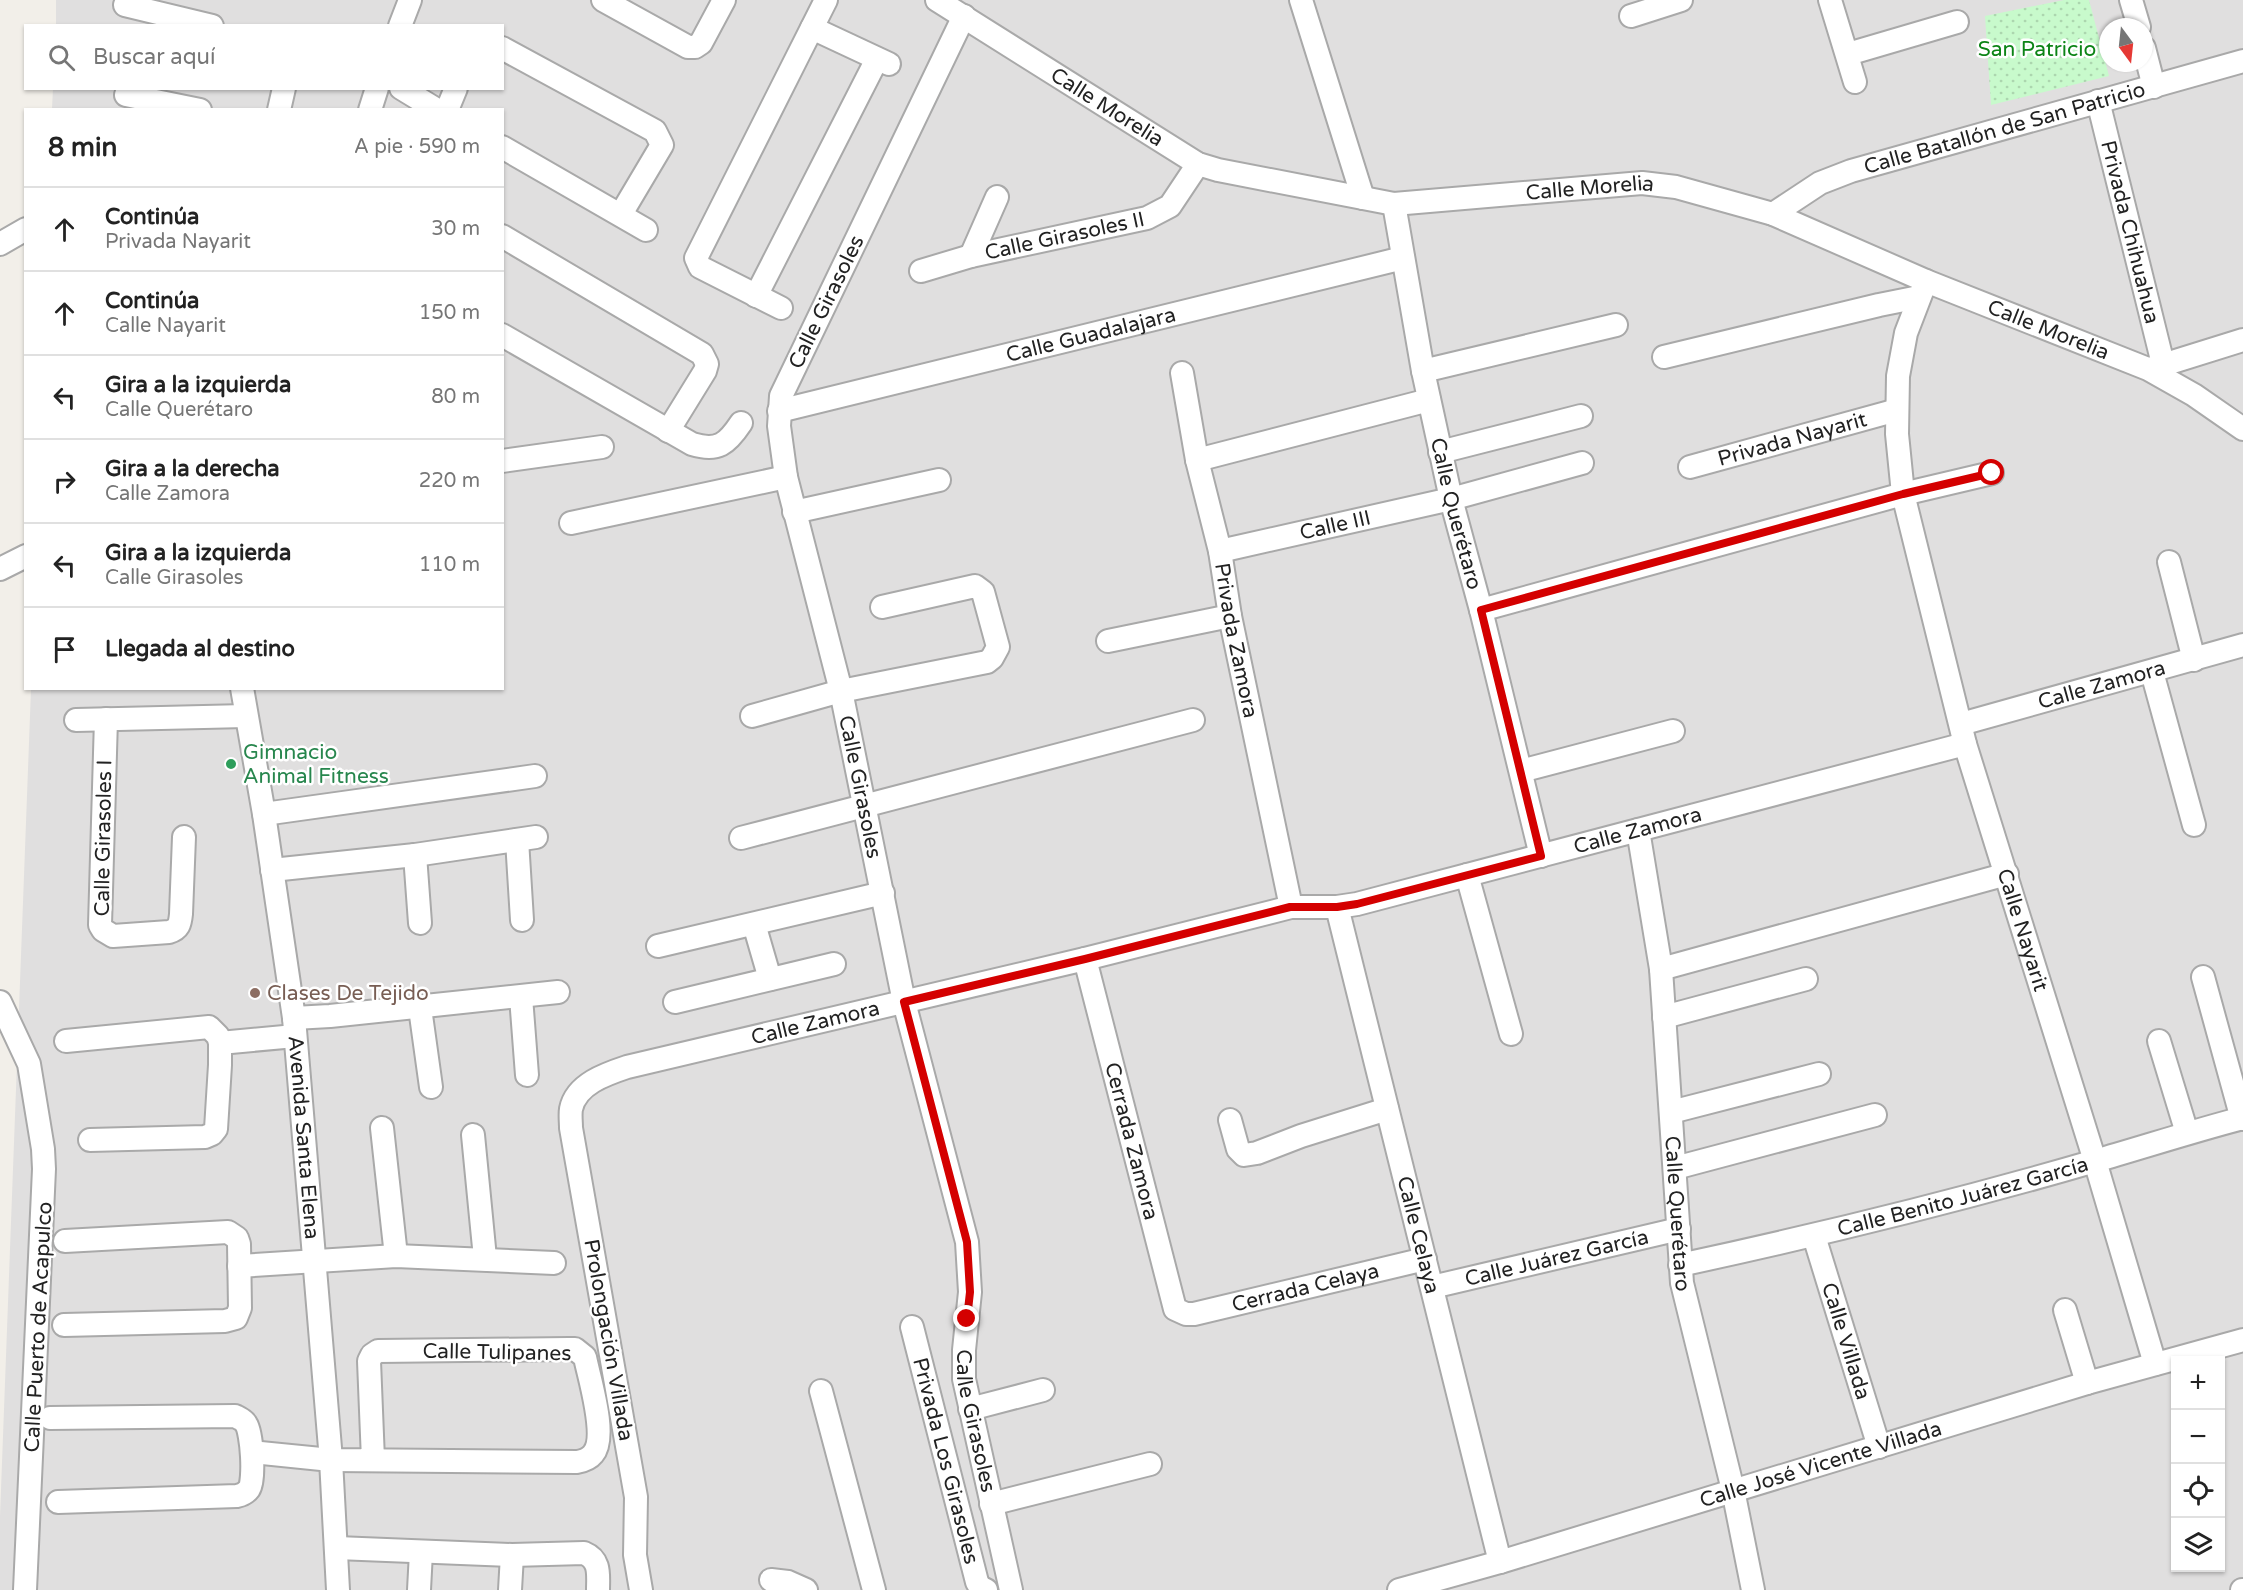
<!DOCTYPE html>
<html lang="es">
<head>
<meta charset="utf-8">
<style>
	body { margin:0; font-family:"Varela Round",sans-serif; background:#f2f2f2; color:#222 }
	.controls { position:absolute; right:18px; bottom:18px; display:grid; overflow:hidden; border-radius:0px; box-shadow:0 2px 4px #0004 }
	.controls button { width:54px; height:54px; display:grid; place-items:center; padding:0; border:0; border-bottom:2px solid #e0e0e0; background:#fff; color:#222; font:30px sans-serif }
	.compass { position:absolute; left:2099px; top:18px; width:54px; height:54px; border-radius:50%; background:#fff; box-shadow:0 2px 4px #0004; rotate:165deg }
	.stop { position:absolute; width:18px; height:18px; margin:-14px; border:4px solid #d40000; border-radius:50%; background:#fff }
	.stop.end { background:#d40000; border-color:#fff; box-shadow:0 2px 6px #0008 }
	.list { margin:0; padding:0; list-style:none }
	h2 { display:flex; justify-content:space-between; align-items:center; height:78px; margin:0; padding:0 24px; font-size:26px }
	h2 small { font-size:20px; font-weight:400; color:#767676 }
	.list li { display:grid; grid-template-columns:39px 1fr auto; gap:18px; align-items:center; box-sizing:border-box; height:84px; padding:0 24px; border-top:2px solid #e0e0e0 }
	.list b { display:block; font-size:22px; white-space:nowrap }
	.list p { margin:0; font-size:20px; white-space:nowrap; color:#767676 }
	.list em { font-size:20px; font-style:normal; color:#767676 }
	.icon { flex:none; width:33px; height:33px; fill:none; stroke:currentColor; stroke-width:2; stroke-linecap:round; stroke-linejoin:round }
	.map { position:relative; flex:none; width:2243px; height:1590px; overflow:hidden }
	.search { position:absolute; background:#fff; box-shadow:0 2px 4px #0004; left:24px; top:24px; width:480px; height:66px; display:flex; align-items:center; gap:15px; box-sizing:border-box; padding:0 21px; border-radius:0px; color:#767676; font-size:22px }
	.panel { position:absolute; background:#fff; box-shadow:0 2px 4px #0004; left:24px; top:108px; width:480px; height:582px; border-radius:0px }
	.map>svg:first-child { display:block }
	.residential { fill:#e0dfdf; fill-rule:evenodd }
	.park { fill:url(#park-dots) }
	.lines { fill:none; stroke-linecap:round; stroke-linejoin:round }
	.street-casing { stroke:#a9a9a9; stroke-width:26 }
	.street { stroke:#fff; stroke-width:22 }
	.route { stroke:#d40000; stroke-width:8 }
	.leisure-dot { fill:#2e9e5b; stroke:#fff; stroke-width:2 }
	.education-dot { fill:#8d6e63; stroke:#fff; stroke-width:2 }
	.labels { text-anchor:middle; stroke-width:5; stroke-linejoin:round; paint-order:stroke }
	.park-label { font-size:21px; fill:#0c8416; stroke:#fff }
	.street-label { font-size:21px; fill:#222; stroke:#fff }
	.leisure-label { font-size:21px; fill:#27864d; stroke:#fff; text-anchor:start }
	.education-label { font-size:21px; fill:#785e54; stroke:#fff; text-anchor:start }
</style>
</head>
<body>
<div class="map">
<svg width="2243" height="1590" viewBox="0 0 2243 1590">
	<defs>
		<pattern id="park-dots" width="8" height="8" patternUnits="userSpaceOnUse" patternTransform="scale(1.5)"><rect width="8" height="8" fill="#c8facc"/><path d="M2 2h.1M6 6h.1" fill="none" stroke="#acd6af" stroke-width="1.8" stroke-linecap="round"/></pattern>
	</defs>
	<rect width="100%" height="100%" fill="#f2efe9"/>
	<path class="residential" d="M 56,0 L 2243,0 L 2243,1590 L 0,1590 L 0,1516 L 31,689 L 502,688 L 502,110 L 52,109 L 53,88 L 502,88 L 502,26 L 56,25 ZM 2108,27 L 2144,27 L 2144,63 L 2108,63 ZM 2176,1360 L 2220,1360 L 2220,1568 L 2176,1568 Z"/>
	<path class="park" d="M 2064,0 L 2089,0 L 2109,76 L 1991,105 L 1985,16 Z"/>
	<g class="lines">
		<defs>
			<g id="street">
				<path d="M 603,0 L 688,47 L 695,47 L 701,43 L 724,0"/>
				<path id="s1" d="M 937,0 L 1198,164 L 1218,170 L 1394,204 L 1642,183 L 1676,187 L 1773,214 L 1926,281 L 2148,369 L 2194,395 L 2243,429"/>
				<path d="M 1301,0 L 1363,198"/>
				<path d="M 1830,0 L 1855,82"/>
				<path d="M 2131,0 L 2139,27"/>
				<path d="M 125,5 L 212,26"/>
				<path id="s2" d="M 964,16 L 781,396 L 779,426 L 786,477 L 841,691 L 904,1002 L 967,1242 L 970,1292 L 964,1350 L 964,1379 L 1011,1590"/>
				<path d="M 1631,16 L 1681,0"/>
				<path d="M 400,26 L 410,0"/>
				<path d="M 812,28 L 889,64"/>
				<path d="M 502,48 L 655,131 L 662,145 L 621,214"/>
				<path d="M 2144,48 L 2154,87"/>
				<path d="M 1848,54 L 1957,22"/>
				<path d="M 401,88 L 437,110"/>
				<path d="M 126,95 L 200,110"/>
				<path id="s3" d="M 2098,101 L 2163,364"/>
				<path d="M 279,110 L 284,88"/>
				<path d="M 370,110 L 377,88"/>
				<path d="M 447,110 L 456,88"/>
				<path d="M 502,147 L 646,230"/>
				<path id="s4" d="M 1394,204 L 1423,371 L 1451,499 L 1481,610 L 1541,856"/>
				<path id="s5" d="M 1773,214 L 1820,183 L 1851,171 L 2243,61"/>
				<path d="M 502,236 L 702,354 L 707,364 L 705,371 L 668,431"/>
				<path d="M 0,244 L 26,229"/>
				<path d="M 971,256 L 997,197"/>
				<path id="s6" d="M 921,271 L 971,256 L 1147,218 L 1170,206 L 1198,164"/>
				<path id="s7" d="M 1926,281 L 1906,333 L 1898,376 L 1897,434 L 1903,494 L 1965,744 L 2095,1161 L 2155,1364"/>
				<path d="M 756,296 L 877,59"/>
				<path d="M 781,308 L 700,267 L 696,258 L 826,0"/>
				<path d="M 502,335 L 692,444 C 718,452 727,444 741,423"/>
				<path d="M 1664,357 L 1879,305 L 1919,297"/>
				<path d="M 2150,369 L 2243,340"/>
				<path d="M 1423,371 L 1616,325"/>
				<path id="s8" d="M 1182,373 L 1197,460 L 1220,551 L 1230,616 L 1291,907"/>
				<path id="s9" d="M 779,411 L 1403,258"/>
				<path d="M 1440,452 L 1581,416"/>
				<path d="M 1197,460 L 1429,400"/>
				<path d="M 502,461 L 602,447"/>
				<path id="s10" d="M 1690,467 L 1897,410"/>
				<path d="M 794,512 L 939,480"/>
				<path d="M 571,523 L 786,477"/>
				<path id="s11" d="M 1220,551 L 1451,499 L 1582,463"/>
				<path d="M 2169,562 L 2194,660"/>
				<path d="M 0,569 L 26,556"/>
				<path d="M 1481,610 L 1903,494 L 1992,473"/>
				<path d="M 1108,641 L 1230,616"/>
				<path d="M 2152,672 L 2194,825"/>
				<path id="s12" d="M 242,688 L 264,814 L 294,1018 L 331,1460 L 338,1590"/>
				<path d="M 752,716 L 841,691 L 987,662 L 992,658 L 998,647 L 983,592 L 975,586 L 882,607"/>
				<path d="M 106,719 L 100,925 L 103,930 L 113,936 L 169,932 C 179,929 180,924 181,914 L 184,837"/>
				<path d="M 76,720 L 246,716"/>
				<path id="s13" d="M 1961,724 L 2243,645"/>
				<path d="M 1521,771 L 1673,731"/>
				<path d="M 264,814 L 535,776"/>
				<path id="s14" d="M 1638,830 L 1661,969 L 1682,1283 L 1733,1490 L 1753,1590"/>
				<path d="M 741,838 L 1193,720"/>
				<path d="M 517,840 L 522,920"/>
				<path d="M 415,855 L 420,923"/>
				<path d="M 272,870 L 415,855 L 536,837"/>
				<path d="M 1467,875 L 1511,1034"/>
				<path id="s15" d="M 1337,907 L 1500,1562"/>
				<path d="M 754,924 L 770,979"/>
				<path d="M 658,946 L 883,893"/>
				<path id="s16" d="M 1085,959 L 1175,1309 L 1186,1314 L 1194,1314 L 1425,1259"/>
				<path d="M 1661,969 L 2007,874"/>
				<path d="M 2203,977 L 2242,1119"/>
				<path d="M 521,997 L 527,1075"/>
				<path d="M 0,1002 L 29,1064 L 43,1149 L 44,1169 L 25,1590"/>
				<path d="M 675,1002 L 834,964"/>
				<path d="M 420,1008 L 431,1087"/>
				<path d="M 1664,1017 L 1806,979"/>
				<path d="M 294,1018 L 330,1016 L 558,992"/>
				<path d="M 66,1041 L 209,1027 L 218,1036 L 220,1043 L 295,1036"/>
				<path d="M 2159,1041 L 2187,1133"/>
				<path d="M 1671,1112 L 1819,1074"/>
				<path d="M 1230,1120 L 1238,1149 L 1244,1155 L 1257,1153 L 1301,1136 L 1387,1109"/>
				<path d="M 382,1128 L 396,1256"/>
				<path d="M 473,1135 L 485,1258"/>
				<path d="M 90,1140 L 205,1137 L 212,1134 L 216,1129 L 220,1065 L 220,1043"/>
				<path d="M 1675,1168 L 1875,1115"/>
				<path id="s17" d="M 1814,1236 L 1879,1447"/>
				<path id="s18" d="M 1680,1265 C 1819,1235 1958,1201 2095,1161 C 2144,1147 2193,1131 2243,1118"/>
				<path d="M 239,1266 L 396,1256 L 554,1263"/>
				<path id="s19" d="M 1432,1287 L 1679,1229"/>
				<path d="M 2065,1310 L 2087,1383"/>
				<path d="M 64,1325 L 225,1321 L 236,1318 L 240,1308 L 239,1244 L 237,1238 L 228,1232 L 65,1241"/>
				<path id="s20" d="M 912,1327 L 977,1582 L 980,1587 L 986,1590"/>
				<path d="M 821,1391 L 874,1590"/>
				<path d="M 970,1409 L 1043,1390"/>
				<path d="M 50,1418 L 235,1416 C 239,1418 244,1420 246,1424 C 252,1433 255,1480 249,1489 C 246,1493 242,1495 237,1496 L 58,1502"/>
				<path d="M 252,1452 L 331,1460 L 577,1462 C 583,1461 589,1459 593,1454 C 608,1437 589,1378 585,1357 L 575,1349 L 569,1349 L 378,1351 L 372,1355 L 369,1361 L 373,1460"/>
				<path d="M 991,1504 L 1150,1464"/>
				<path d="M 337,1548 L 512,1555 L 584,1553 C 601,1560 598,1575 598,1590"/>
				<path d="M 771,1580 L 788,1582 L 806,1590"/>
				<path d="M 419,1590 L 421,1552"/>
				<path d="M 510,1590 L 512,1555"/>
				<path id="s21" d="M 641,1590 L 635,1555 L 636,1497 L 571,1128 C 571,1122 570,1115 571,1109 C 576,1084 606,1074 627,1067 L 1085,959 L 1291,907 L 1337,907 L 1357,904 L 1965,744"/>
				<path id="s22" d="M 1399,1590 L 1500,1562 L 2087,1383 L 2243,1340"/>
				<path d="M 2242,1590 L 2243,1590"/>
			</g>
		</defs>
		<use href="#street" class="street-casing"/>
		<use href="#street" class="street"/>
	</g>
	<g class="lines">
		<path class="route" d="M 967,1319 L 970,1292 L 967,1242 L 904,1002 L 1085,959 L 1290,907 L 1337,907 L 1357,904 L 1541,856 L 1481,610 L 1903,494 L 1992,473"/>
	</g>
	<circle class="leisure-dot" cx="231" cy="764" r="6"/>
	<circle class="education-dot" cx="255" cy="993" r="6"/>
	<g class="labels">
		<g class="park-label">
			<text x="2037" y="56">San Patricio</text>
		</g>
		<g class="street-label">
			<text dy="7" stroke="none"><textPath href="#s1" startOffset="201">Calle Morelia</textPath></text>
			<text dy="7" stroke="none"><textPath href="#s5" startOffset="249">Calle Batallón de San Patricio</textPath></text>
			<text dy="7" stroke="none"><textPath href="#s1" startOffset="705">Calle Morelia</textPath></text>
			<text dy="7" stroke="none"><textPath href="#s3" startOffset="135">Privada Chihuahua</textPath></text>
			<text dy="7" stroke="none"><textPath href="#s6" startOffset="148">Calle Girasoles II</textPath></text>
			<text transform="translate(826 302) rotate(-64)" y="7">Calle Girasoles</text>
			<text dy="7" stroke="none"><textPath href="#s1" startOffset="1191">Calle Morelia</textPath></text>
			<text dy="7" stroke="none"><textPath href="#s9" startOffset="321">Calle Guadalajara</textPath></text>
			<text dy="7" stroke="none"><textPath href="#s10" startOffset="106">Privada Nayarit</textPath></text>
			<text dy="7" stroke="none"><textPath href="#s4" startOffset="316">Calle Querétaro</textPath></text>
			<text dy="7" stroke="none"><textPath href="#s11" startOffset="118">Calle III</textPath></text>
			<text dy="7" stroke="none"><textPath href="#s8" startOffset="273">Privada Zamora</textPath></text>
			<text dy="7" stroke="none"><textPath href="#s13" startOffset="146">Calle Zamora</textPath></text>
			<text dy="7" stroke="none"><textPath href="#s2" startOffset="822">Calle Girasoles</textPath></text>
			<text dy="7" stroke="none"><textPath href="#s21" startOffset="1600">Calle Zamora</textPath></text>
			<text transform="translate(103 838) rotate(-89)" y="7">Calle Girasoles I</text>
			<text dy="7" stroke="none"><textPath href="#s7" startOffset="670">Calle Nayarit</textPath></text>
			<text dy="7" stroke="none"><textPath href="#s21" startOffset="754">Calle Zamora</textPath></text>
			<text dy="7" stroke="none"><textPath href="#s12" startOffset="454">Avenida Santa Elena</textPath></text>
			<text dy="7" stroke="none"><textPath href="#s16" startOffset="188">Cerrada Zamora</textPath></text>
			<text dy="7" stroke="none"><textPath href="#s18" startOffset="291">Calle Benito Juárez García</textPath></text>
			<text dy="7" stroke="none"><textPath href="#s14" startOffset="386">Calle Querétaro</textPath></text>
			<text dy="7" stroke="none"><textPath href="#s15" startOffset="338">Calle Celaya</textPath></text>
			<text dy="7" stroke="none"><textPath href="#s19" startOffset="128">Calle Juárez García</textPath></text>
			<text dy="7" stroke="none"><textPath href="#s16" startOffset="496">Cerrada Celaya</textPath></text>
			<text transform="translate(38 1327) rotate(-87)" y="7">Calle Puerto de Acapulco</text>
			<text transform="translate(609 1340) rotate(80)" y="7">Prolongación Villada</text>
			<text dy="7" stroke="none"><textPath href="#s17" startOffset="110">Calle Villada</textPath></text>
			<text transform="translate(497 1352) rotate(1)" y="7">Calle Tulipanes</text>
			<text dy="7" stroke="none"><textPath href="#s2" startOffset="1470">Calle Girasoles</textPath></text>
			<text dy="7" stroke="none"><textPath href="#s20" startOffset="138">Privada Los Girasoles</textPath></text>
			<text dy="7" stroke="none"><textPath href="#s22" startOffset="440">Calle José Vicente Villada</textPath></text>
		</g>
		<g class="leisure-label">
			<text x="243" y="759">Gimnacio<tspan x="243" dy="24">Animal Fitness</tspan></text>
		</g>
		<g class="education-label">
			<text x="267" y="1000">Clases De Tejido</text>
		</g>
	</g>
</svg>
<div class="controls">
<button>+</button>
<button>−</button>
<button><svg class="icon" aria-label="locate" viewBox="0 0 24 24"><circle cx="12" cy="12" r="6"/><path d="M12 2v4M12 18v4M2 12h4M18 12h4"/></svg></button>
<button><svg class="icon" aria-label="layers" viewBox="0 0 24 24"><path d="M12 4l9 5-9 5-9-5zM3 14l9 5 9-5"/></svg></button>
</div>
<svg class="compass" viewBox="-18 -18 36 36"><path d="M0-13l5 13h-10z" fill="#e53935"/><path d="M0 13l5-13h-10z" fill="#767676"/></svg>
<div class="stop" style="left:1992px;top:473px"></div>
<div class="stop end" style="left:967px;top:1319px"></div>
<div class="search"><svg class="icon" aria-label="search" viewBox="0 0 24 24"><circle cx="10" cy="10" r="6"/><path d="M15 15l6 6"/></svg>Buscar aquí</div>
<section class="panel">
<h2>8 min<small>A pie · 590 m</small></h2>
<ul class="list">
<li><svg class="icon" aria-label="ahead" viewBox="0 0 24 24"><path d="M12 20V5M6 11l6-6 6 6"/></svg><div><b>Continúa</b><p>Privada Nayarit</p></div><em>30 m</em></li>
<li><svg class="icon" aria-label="ahead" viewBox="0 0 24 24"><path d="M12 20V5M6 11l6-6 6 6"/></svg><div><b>Continúa</b><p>Calle Nayarit</p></div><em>150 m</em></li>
<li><svg class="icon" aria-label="left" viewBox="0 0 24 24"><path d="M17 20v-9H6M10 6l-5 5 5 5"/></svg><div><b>Gira a la izquierda</b><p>Calle Querétaro</p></div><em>80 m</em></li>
<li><svg class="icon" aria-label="right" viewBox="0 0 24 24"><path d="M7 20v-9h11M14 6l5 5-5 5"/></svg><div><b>Gira a la derecha</b><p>Calle Zamora</p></div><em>220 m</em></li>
<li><svg class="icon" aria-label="left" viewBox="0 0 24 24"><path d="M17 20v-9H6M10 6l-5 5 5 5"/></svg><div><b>Gira a la izquierda</b><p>Calle Girasoles</p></div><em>110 m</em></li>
<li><svg class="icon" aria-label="arrive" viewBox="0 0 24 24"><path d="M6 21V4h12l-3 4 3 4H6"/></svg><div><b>Llegada al destino</b></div></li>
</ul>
</section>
</div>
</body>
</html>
